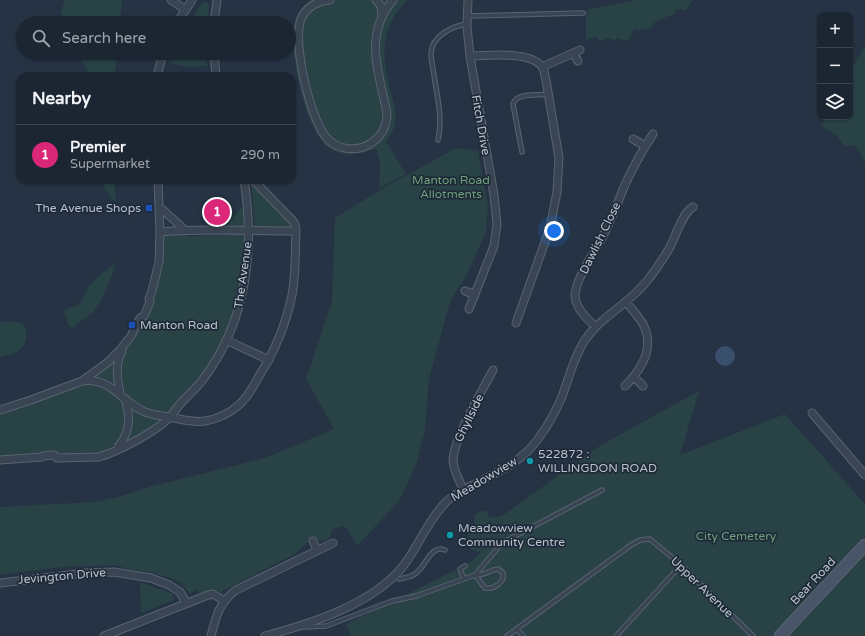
<!DOCTYPE html>
<html lang="en">
<head>
<meta charset="utf-8">
<style>
	body { margin:0; font-family:"Varela Round",sans-serif; background:#29323f; color:#f1f3f6 }
	.controls { position:absolute; right:12px; top:12px; display:grid; overflow:hidden; border-radius:8px; box-shadow:0 1px 3px #0004 }
	.controls button { width:36px; height:36px; display:grid; place-items:center; padding:0; border:0; border-bottom:1px solid #3a434e; background:#1c2633; color:#f1f3f6; font:20px sans-serif }
	.you { position:absolute; left:554px; top:231px; width:14px; height:14px; margin:-10px; border:3px solid #fff; border-radius:50%; background:#1a73e8; box-shadow:0 0 0 6px #1a73e833 }
	.badge { display:grid; place-items:center; width:26px; height:26px; border-radius:50%; background:#db2777; color:#fff; font-size:13px; font-weight:700 }
	.pin { position:absolute; translate:-50% -50%; border:2px solid #fff; box-shadow:0 1px 4px #0006 }
	.list { margin:0; padding:0; list-style:none }
	h2 { display:flex; justify-content:space-between; align-items:center; height:52px; margin:0; padding:0 16px; font-size:17px }
	h2 small { font-size:13px; font-weight:400; color:#a0a5ac }
	.list li { display:grid; grid-template-columns:26px 1fr auto; gap:12px; align-items:center; box-sizing:border-box; height:60px; padding:0 16px; border-top:1px solid #3a434e }
	.list b { display:block; font-size:15px; white-space:nowrap }
	.list p { margin:0; font-size:13px; white-space:nowrap; color:#a0a5ac }
	.list em { font-size:13px; font-style:normal; color:#a0a5ac }
	.icon { flex:none; width:22px; height:22px; fill:none; stroke:currentColor; stroke-width:2; stroke-linecap:round; stroke-linejoin:round }
	.map { position:relative; flex:none; width:865px; height:636px; overflow:hidden }
	.search { position:absolute; background:#1c2633; box-shadow:0 1px 3px #0004; left:16px; top:16px; width:280px; height:44px; display:flex; align-items:center; gap:10px; box-sizing:border-box; padding:0 14px; border-radius:22px; color:#a0a5ac; font-size:15px }
	.panel { position:absolute; background:#1c2633; box-shadow:0 1px 3px #0004; left:16px; top:72px; width:280px; height:112px; border-radius:12px }
	.map>svg:first-child { display:block }
	.green { fill:#284245 }
	.water { fill:#394f6c }
	.lines { fill:none; stroke-linecap:round; stroke-linejoin:round }
	.lane-casing { stroke:#596371; stroke-width:5.5 }
	.street-casing { stroke:#596371; stroke-width:9 }
	.secondary-casing { stroke:#596371; stroke-width:13 }
	.lane { stroke:#3a4554; stroke-width:3.5 }
	.street { stroke:#3a4554; stroke-width:7 }
	.secondary { stroke:#485467; stroke-width:11 }
	.transit-dot { fill:#1a4fb4; stroke:#1f2a39; stroke-width:1.5 }
	.culture-dot { fill:#0f9aa8; stroke:#1f2a39; stroke-width:1.5 }
	.labels { text-anchor:middle; stroke-width:3.5; stroke-linejoin:round; paint-order:stroke }
	.street-label { font-size:12px; fill:#b8c1cd; stroke:#1f2a39 }
	.park-label { font-size:12px; fill:#6e9f79; stroke:#1f2a39 }
	.poi-label { font-size:12px; fill:#b8c1cd; stroke:#1f2a39; text-anchor:start }
</style>
</head>
<body>
<div class="map">
<svg width="865" height="636" viewBox="0 0 865 636">
	<rect width="100%" height="100%" fill="#263344"/>
	<path class="green" d="M 65,0 L 122,0 L 120,23 L 65,23 L 61,12 Z
		M 310,0 L 407,0 C 381,27 381,54 390,89 C 393,100 397,111 395,123 C 394,130 390,136 386,142 L 406,174 L 379,188 L 380,161 L 376,149 C 372,149 369,151 365,152 C 355,155 344,156 335,151 C 329,149 324,145 321,140 C 304,118 289,53 294,25 C 296,15 301,6 310,0 Z
		M 636,0 L 693,0 L 685,11 L 681,9 L 676,10 L 674,14 C 665,18 656,19 650,28 L 639,30 L 634,29 L 631,36 L 626,41 L 618,38 L 615,40 L 608,38 L 600,41 L 596,37 L 586,40 L 586,10 Z
		M 204,2 L 208,3 L 209,6 L 208,23 L 189,23 L 201,4 Z
		M 865,46 L 865,162 L 855,145 L 844,146 L 836,135 L 821,126 L 826,117 L 850,117 L 850,68 L 855,63 Z
		M 74,53 L 117,53 L 115,76 L 89,76 L 87,68 Z
		M 173,53 L 207,53 L 207,66 L 189,67 L 170,63 Z
		M 456,148 L 478,151 L 488,206 L 486,232 L 467,274 L 450,302 L 446,316 L 429,379 L 425,430 L 416,465 L 399,501 L 357,546 L 348,530 L 342,526 L 332,530 C 331,540 323,545 315,538 C 306,542 302,548 295,554 L 240,582 L 230,588 L 223,590 L 223,593 L 212,590 L 199,594 L 197,589 L 190,594 L 183,585 L 176,580 L 153,573 L 124,568 L 116,565 L 62,567 L 0,575 L 0,507 L 95,502 L 118,497 L 149,487 L 265,458 L 334,429 L 306,379 L 332,300 L 335,218 L 385,187 Z
		M 101,180 L 114,180 L 116,203 L 105,189 Z
		M 251,180 L 294,227 L 255,229 Z
		M 243,208 L 244,225 L 242,228 L 228,228 L 227,225 L 240,209 Z
		M 185,233 L 188,236 L 221,235 L 221,233 L 241,234 L 244,238 L 245,241 L 241,286 L 232,321 L 219,349 L 201,377 L 173,409 L 164,414 L 145,410 L 126,396 L 122,388 L 118,378 L 123,353 L 134,337 L 143,322 L 155,293 L 162,263 L 164,237 L 167,235 Z
		M 116,263 L 103,298 L 92,313 L 72,328 L 68,324 L 64,312 C 69,306 74,308 80,303 C 85,299 86,290 90,285 C 97,276 107,270 116,263 Z
		M 0,322 C 6,322 14,321 19,322 C 30,324 27,344 21,349 C 15,354 7,355 0,357 Z
		M 115,362 L 116,386 L 114,386 L 95,378 Z
		M 89,384 C 131,386 142,440 98,453 L 0,456 L 0,412 L 78,386 Z
		M 699,391 L 680,455 L 785,414 L 865,504 L 865,536 L 772,636 L 351,636 L 346,624 L 394,601 L 470,562 L 481,553 L 471,549 L 464,541 L 475,525 L 474,517 C 478,512 480,511 487,511 L 489,518 L 502,516 L 601,445 Z
		M 130,408 L 131,408 L 162,420 L 143,433 L 127,441 L 130,431 Z
		M 865,552 L 865,636 L 787,636 Z
		M 140,582 L 173,594 L 174,600 L 141,613 Z"/>
	<path class="water" d="M715 356a10 10 0 1 1 20 0a10 10 0 1 1-20 0Z"/>
	<g class="lines">
		<defs>
			<path id="lane" d="M 467,16 L 583,13
				M 438,140 C 443,119 437,96 434,75 C 433,68 431,60 431,53 C 432,36 452,26 467,24
				M 522,152 L 513,104 C 517,92 537,96 548,94
				M 498,569 L 503,573 C 505,582 494,590 485,588 L 475,575 C 484,576 489,570 498,569 Z
				M 399,579 C 404,578 412,577 416,573 C 426,566 431,544 445,550
				M 464,579 L 460,569 L 465,566
				M 304,627 L 326,626 L 392,601 L 416,596 L 475,575 L 502,543 L 602,490
				M 517,629 L 523,636
				M 507,636 L 631,545 L 640,540 L 650,539 L 681,565 L 753,636
				M 616,636 L 681,565"/>
			<path id="street" d="M 171,0 L 186,10
				M 330,0 C 318,1 306,7 301,19 C 292,42 310,118 326,137 C 336,150 356,152 370,144 C 381,137 387,126 387,113 C 379,73 363,35 393,0
				M 376,0 L 381,6 L 382,16
				M 468,0 L 467,27 L 470,56 L 494,195 L 497,224 L 494,246 L 469,309
				M 177,23 L 192,0
				M 214,23 L 217,0
				M 214,53 L 216,76
				M 573,53 L 578,61
				M 470,56 C 487,56 532,50 543,68 C 544,71 545,76 546,80 L 559,158 L 557,192 L 550,228 L 516,323
				M 542,67 L 580,50
				M 157,76 L 163,53
				M 633,139 L 645,146
				M 253,180 L 292,220 L 295,224 L 296,231
				M 160,210 L 163,210 L 185,230
				M 465,291 L 475,295
				M 596,327 C 587,319 575,308 575,295 C 576,277 597,249 605,232 C 612,218 618,202 624,187 C 632,169 642,151 653,134
				M 226,340 L 269,360
				M 634,377 L 643,386
				M 82,381 C 111,376 122,403 145,412 C 153,415 161,416 169,417 C 181,419 193,423 205,421 C 218,419 230,413 240,404 C 248,396 254,386 259,376 C 275,351 286,324 292,295 C 296,274 295,252 296,231 C 251,231 206,228 160,232
				M 625,386 C 642,369 655,347 643,324 C 638,316 632,309 626,302
				M 120,393 C 117,378 115,365 122,351
				M 0,410 L 31,400 L 82,381 L 107,363 L 120,350 L 131,336 L 140,318 L 144,316 L 150,302 L 149,299 L 152,291 L 159,262 L 160,232 L 158,180
				M 812,413 L 865,475
				M 118,447 C 130,433 131,417 125,399
				M 0,460 L 42,457 L 43,456 L 54,455 L 57,458 L 99,457 C 119,451 153,433 168,419 C 173,414 177,407 182,402 C 189,394 198,387 204,378 C 247,320 255,249 244,180
				M 464,490 C 459,481 454,471 453,461 C 453,439 482,391 493,370
				M 313,541 L 317,550
				M 0,583 L 86,573 L 114,572 L 151,578 L 169,585 L 180,592 L 186,603
				M 104,636 L 208,595 L 213,594 L 224,601
				M 211,636 C 216,616 219,603 236,590 L 333,543
				M 265,636 C 310,624 374,604 404,565 C 419,545 428,520 446,502 C 456,492 469,487 481,481 C 498,472 516,463 529,450 C 543,435 553,417 561,399 C 569,379 573,358 585,340 C 601,316 629,304 647,281 C 655,271 663,259 670,247 C 676,236 682,213 693,207"/>
			<path id="secondary" d="M 780,636 L 865,545"/>
		</defs>
		<use href="#lane" class="lane-casing"/>
		<use href="#street" class="street-casing"/>
		<use href="#secondary" class="secondary-casing"/>
		<use href="#lane" class="lane"/>
		<use href="#street" class="street"/>
		<use href="#secondary" class="secondary"/>
	</g>
	<g class="transit-dot">
		<rect x="145" y="204" width="8" height="8" rx="2"/>
		<rect x="128" y="321" width="8" height="8" rx="2"/>
	</g>
	<g class="culture-dot">
		<circle cx="530" cy="461" r="4"/>
		<circle cx="450" cy="535" r="4"/>
	</g>
	<g class="labels">
		<g class="street-label">
			<text transform="translate(481 125) rotate(80)" y="4">Fitch Drive</text>
			<text transform="translate(600 238) rotate(-64)" y="4">Dawlish Close</text>
			<text transform="translate(243 275) rotate(-82)" y="4">The Avenue</text>
			<text transform="translate(469 418) rotate(-64)" y="4">Ghyllside</text>
			<text transform="translate(484 479) rotate(-31)" y="4">Meadowview</text>
			<text transform="translate(62 576) rotate(-5)" y="4">Jevington Drive</text>
			<text transform="translate(813 581) rotate(-47)" y="4">Bear Road</text>
			<text transform="translate(702 587) rotate(44)" y="4">Upper Avenue</text>
		</g>
		<g class="park-label">
			<text x="451" y="184">Manton Road<tspan x="451" dy="14">Allotments</tspan></text>
			<text x="736" y="540">City Cemetery</text>
		</g>
		<g class="poi-label">
			<text x="141" y="212" text-anchor="end">The Avenue Shops</text>
			<text x="140" y="329">Manton Road</text>
			<text x="538" y="458">522872 :<tspan x="538" dy="14">WILLINGDON ROAD</tspan></text>
			<text x="458" y="532">Meadowview<tspan x="458" dy="14">Community Centre</tspan></text>
		</g>
	</g>
</svg>
<div class="controls">
<button>+</button>
<button>−</button>
<button><svg class="icon" aria-label="layers" viewBox="0 0 24 24"><path d="M12 4l9 5-9 5-9-5zM3 14l9 5 9-5"/></svg></button>
</div>
<div class="you"></div>
<div class="pin badge" style="left:217px;top:212px">1</div>
<div class="search"><svg class="icon" aria-label="search" viewBox="0 0 24 24"><circle cx="10" cy="10" r="6"/><path d="M15 15l6 6"/></svg>Search here</div>
<section class="panel">
<h2>Nearby<small></small></h2>
<ul class="list">
<li><span class="badge">1</span><div><b>Premier</b><p>Supermarket</p></div><em>290 m</em></li>
</ul>
</section>
</div>
</body>
</html>
